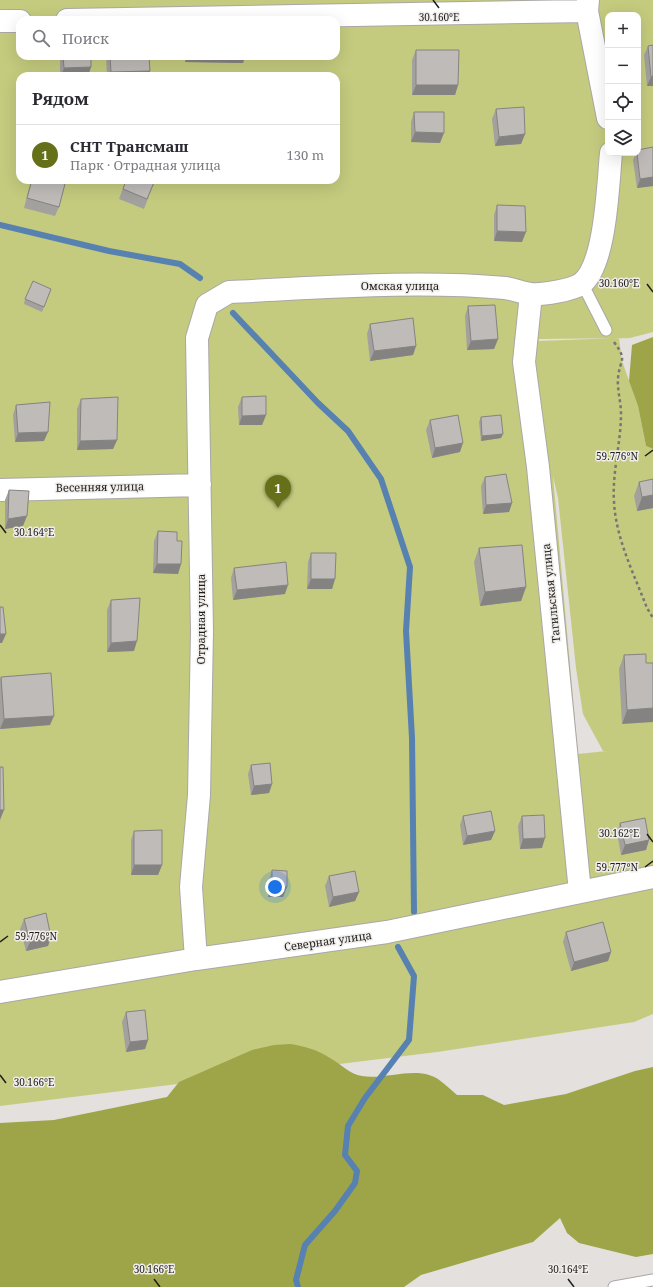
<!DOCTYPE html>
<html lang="ru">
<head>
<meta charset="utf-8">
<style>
	body { margin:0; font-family:"Noto Serif",serif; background:#f2f2f3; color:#2b2b33 }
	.controls { position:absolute; right:12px; top:12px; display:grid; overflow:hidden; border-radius:8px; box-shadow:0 4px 16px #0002 }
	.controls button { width:36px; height:36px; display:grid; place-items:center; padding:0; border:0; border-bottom:1px solid #e1e1e2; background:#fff; color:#2b2b33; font:20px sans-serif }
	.you { position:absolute; left:275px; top:887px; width:14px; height:14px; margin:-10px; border:3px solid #fff; border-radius:50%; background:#1a73e8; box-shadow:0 0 0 6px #1a73e833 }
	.badge { display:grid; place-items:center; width:26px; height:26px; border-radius:50%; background:#657019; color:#fff; font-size:13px; font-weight:700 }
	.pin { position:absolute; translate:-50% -33px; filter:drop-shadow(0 1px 2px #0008) }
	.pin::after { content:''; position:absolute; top:21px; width:14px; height:12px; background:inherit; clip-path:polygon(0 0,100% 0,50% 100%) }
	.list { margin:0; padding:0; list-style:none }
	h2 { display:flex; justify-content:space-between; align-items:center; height:52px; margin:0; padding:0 16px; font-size:17px }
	h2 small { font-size:13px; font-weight:400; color:#7c7c81 }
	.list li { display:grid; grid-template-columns:26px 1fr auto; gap:12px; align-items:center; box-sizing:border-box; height:60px; padding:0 16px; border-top:1px solid #e1e1e2 }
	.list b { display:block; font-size:15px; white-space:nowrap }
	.list p { margin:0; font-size:13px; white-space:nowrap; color:#7c7c81 }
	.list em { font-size:13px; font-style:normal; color:#7c7c81 }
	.icon { flex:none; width:22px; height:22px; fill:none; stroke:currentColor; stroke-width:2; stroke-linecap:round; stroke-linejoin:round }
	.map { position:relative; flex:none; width:653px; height:1287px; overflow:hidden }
	.search { position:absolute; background:#fff; box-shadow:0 4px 16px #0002; left:16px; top:16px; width:324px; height:44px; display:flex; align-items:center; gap:10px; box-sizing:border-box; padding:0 14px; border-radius:12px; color:#7c7c81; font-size:15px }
	.panel { position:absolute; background:#fff; box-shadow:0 4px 16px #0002; left:16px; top:72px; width:324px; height:112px; border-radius:12px }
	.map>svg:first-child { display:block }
	.green { fill:#c4cb7e; fill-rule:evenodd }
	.forest { fill:#9ea549 }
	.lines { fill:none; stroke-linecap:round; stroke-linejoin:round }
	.stream { stroke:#5781b0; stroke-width:6 }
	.service-casing { stroke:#aaa7a5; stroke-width:13 }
	.minor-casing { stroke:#aaa7a5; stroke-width:24 }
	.path { stroke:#777674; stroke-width:2.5; stroke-dasharray:3 3; stroke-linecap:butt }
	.service { stroke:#fff; stroke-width:11 }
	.minor { stroke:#fff; stroke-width:22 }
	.wall { fill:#a3a19e }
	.shaded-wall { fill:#858381 }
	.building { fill:#bebbb8; stroke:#858381 }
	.ticks { fill:none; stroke:#1f1e1d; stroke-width:1.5 }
	.labels { text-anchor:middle; stroke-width:3; stroke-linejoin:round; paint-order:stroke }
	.street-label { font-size:11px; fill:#1f1e1d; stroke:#f0edea }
	.ticks-label { font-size:10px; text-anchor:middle; fill:#1f1e1d; stroke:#f0edea; stroke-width:3; stroke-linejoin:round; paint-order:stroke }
</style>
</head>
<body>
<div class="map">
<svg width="653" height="1287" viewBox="0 0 653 1287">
	<rect width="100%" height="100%" fill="#e3e0dd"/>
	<path class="green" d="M 0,0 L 653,0 L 653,332 L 630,338 L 539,339 L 539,341 L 619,338 L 622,361 L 638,406 L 646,446 L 653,449 L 653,1014 L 634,1022 L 437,1052 L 0,1106 ZM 608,15 L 638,15 L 638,153 L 608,153 ZM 20,20 L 336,20 L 336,56 L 20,56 ZM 20,76 L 336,76 L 336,180 L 20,180 ZM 553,476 L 558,498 L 576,668 L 583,714 L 603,751 L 607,751 L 578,754 Z"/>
	<path class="forest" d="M 653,337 L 653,449 L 646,446 L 638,406 L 629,381 L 632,345 Z
		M 290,1044 C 304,1046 318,1050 330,1058 C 341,1064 349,1074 362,1076 C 386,1080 417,1065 438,1079 C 445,1084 451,1090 457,1095 L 483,1095 L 504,1105 L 566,1094 L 635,1071 L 653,1067 L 653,1254 L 636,1257 L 579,1243 L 567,1233 L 560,1218 L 533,1242 L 421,1275 L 404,1287 L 0,1287 L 0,1123 L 54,1120 L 167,1097 L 179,1082 L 252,1050 L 274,1045 Z"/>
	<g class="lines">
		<path class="stream" d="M 0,225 L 109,251 L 180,264 L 200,278
			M 233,313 L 318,403 L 348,431 L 381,479 L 410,567 L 406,631 L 412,738 L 414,912
			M 298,1287 L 296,1280 L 305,1245 L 335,1211 L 355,1183 L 357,1171 L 345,1155 L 348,1126 L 365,1098 L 409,1040 L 414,976 L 398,947"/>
		<defs>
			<path id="service" d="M 582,283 L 606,330
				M 614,1287 L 653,1280"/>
			<path id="minor" d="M 588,0 L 587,11 L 608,118
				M 67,20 L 587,11
				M 0,21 L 20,21
				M 531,294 L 524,362 L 538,467 L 580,892
				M 0,490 L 200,485
				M 196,959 L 191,887 L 199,795 L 202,631 L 197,338 L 207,305 L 229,292 C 320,288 413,280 505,288 C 514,289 522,293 531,294 C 543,295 572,290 581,284 C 606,266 608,183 611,153
				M 0,992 L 196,959 L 387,932 L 653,877"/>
		</defs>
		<use href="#service" class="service-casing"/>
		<use href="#minor" class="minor-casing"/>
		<path class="path" d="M 614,342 C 628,361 620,358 618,378 C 617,389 621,402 621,414 C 621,443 612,472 614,502 C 616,539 634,574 647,608 L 653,618"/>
		<use href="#service" class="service"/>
		<use href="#minor" class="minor"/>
	</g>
	<path class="wall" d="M 648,46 L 653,86 L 647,86 L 644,55 Z
		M 416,50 L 458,85 L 455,95 L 412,95 L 412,60 Z
		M 60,56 L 91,56 L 91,67 L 88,76 L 60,76 Z
		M 106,56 L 149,56 L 150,71 L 148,76 L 107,76 Z
		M 185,56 L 245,56 L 243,63 L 185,62 Z
		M 496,109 L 525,134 L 521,144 L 495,146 L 492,119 Z
		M 414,112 L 440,143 L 411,142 L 411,122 Z
		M 653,147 L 653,186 L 637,188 L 633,160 L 636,153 L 638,153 Z
		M 31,180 L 66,180 L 59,207 L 55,216 L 24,208 Z
		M 126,180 L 155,180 L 144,209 L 119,199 Z
		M 497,205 L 522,242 L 494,241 L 494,215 Z
		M 51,289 L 42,312 L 24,304 L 25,299 Z
		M 468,306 L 498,339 L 494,349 L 467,350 L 465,316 Z
		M 370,324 L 416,346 L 413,355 L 370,361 L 367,334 Z
		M 242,397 L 266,415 L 262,425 L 239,425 L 238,407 Z
		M 81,399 L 117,440 L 113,449 L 77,450 L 77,409 Z
		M 16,405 L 44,441 L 15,442 L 13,415 Z
		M 481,417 L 503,434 L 501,438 L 481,441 L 479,422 Z
		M 430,420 L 460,452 L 432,458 L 426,430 Z
		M 485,477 L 512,503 L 509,512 L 483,514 L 481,486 Z
		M 653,479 L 653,508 L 637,511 L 634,496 L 639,482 Z
		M 9,490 L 23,526 L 5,529 L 5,500 Z
		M 158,531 L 177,541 L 181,564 L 178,574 L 153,573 L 154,541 Z
		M 479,548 L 526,587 L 521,601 L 480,606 L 474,562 Z
		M 311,553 L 335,579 L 332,589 L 307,589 L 308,562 Z
		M 234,568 L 285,594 L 233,600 L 231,578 Z
		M 111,600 L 134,651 L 107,652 L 107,610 Z
		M 624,655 L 646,663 L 622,724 L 619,669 Z
		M 1,677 L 50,725 L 0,729 L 0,679 Z
		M 251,765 L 272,784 L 269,793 L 251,795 L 248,774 Z
		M 463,816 L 495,831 L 491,840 L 463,845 L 460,825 Z
		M 522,816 L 542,848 L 520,849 L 518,826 Z
		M 620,823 L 649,840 L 646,850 L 621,855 L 617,833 Z
		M 134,831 L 162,865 L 158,875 L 131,875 L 131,840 Z
		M 272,870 L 287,887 L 283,897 L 268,897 L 269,880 Z
		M 329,876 L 359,892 L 355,901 L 329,907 L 325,886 Z
		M 24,919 L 51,937 L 48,946 L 26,951 L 20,929 Z
		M 566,932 L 611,952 L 608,961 L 571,971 L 563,942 Z
		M 126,1012 L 148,1040 L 145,1049 L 126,1052 L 122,1022 Z"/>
	<path class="shaded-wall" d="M 188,56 L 245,56 L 243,63 L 185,62 Z
		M 91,67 L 88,76 L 61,76 L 64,68 Z
		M 150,71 L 148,76 L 109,76 L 111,72 Z
		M 653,76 L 653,86 L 647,86 L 651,77 Z
		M 416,85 L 458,85 L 455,95 L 412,95 Z
		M 415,132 L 444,133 L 440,143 L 411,142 Z
		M 525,134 L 521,144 L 495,146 L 499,137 Z
		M 653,177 L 653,186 L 637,188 L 640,179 Z
		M 497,231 L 526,232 L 522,242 L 494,241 Z
		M 498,339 L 494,349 L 467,350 L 471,341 Z
		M 416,346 L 413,355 L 370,361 L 374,351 Z
		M 266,415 L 262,425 L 239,425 L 242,416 Z
		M 48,432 L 44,441 L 15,442 L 18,433 Z
		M 503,434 L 501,438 L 481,441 L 482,436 Z
		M 117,440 L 113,449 L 77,450 L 80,441 Z
		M 463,443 L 460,452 L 432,458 L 435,448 Z
		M 653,495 L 653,508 L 637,511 L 642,497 Z
		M 512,503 L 509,512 L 483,514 L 486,505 Z
		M 27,516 L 23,526 L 5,529 L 8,519 Z
		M 157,564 L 181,564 L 178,574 L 153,573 Z
		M 311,579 L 335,579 L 332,589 L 307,589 Z
		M 288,585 L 285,594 L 233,600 L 237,590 Z
		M 526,587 L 521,601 L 480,606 L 485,592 Z
		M 0,634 L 6,634 L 2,643 L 0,643 Z
		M 137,641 L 134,651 L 107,652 L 111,643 Z
		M 653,708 L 653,722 L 622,724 L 627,710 Z
		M 54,716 L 50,725 L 0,729 L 4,719 Z
		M 272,784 L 269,793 L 251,795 L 254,786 Z
		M 0,810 L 4,810 L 0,820 Z
		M 495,831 L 491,840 L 463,845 L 467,836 Z
		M 545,838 L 542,848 L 520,849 L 523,839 Z
		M 649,840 L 646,850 L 621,855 L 625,845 Z
		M 134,865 L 162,865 L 158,875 L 131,875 Z
		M 272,887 L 287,887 L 283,897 L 268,897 Z
		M 359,892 L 355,901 L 329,907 L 333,897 Z
		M 51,937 L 48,946 L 26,951 L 30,942 Z
		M 611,952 L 608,961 L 571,971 L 574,962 Z
		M 148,1040 L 145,1049 L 126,1052 L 130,1042 Z"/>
	<path class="building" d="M 653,45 L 653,76 L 651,77 L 648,46 Z
		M 416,50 L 459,50 L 458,85 L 416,85 Z
		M 63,56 L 91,56 L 91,67 L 64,68 Z
		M 110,56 L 149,56 L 150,71 L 111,72 Z
		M 524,107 L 525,134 L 499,137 L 496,109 Z
		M 414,112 L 444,112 L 444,133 L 415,132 Z
		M 653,147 L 653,177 L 640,179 L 637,153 L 638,153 L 638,150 Z
		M 32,180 L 66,180 L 59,207 L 27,198 Z
		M 126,180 L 155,180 L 147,199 L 123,189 Z
		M 497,205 L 525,206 L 526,232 L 497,231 Z
		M 33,281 L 51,289 L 44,307 L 25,299 Z
		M 495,305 L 498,339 L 471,341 L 468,306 Z
		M 413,318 L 416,346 L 374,351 L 370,324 Z
		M 266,396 L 266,415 L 242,416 L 242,397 Z
		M 118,397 L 117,440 L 80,441 L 81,399 Z
		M 50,402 L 48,432 L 18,433 L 16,405 Z
		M 458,415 L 463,443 L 435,448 L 430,420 Z
		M 501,415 L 503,434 L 482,436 L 481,417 Z
		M 506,474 L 512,503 L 486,505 L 485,477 Z
		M 653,479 L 653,495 L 642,497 L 639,482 Z
		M 9,490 L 29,491 L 27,516 L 8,519 Z
		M 158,531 L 177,532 L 177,541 L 182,541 L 181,564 L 157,564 Z
		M 522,545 L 526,587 L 485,592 L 479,548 Z
		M 311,553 L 336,553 L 335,579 L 311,579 Z
		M 286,562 L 288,585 L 237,590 L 234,568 Z
		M 140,598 L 137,641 L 111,643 L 111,600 Z
		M 0,607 L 3,607 L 6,634 L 0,634 Z
		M 646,654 L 646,663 L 653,663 L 653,708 L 627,710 L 624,655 Z
		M 51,673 L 54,716 L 4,719 L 1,677 Z
		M 270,763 L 272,784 L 254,786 L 251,765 Z
		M 0,767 L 3,767 L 4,810 L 0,810 Z
		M 491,811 L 495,831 L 467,836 L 463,816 Z
		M 544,815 L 545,838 L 523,839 L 522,816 Z
		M 645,818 L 649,840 L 625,845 L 620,823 Z
		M 162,830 L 162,865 L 134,865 L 134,831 Z
		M 272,870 L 287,871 L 287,887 L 272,887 Z
		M 355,871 L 359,892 L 333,897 L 329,876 Z
		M 46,913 L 51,937 L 30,942 L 24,919 Z
		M 603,922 L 611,952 L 574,962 L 566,932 Z
		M 145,1010 L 148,1040 L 130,1042 L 126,1012 Z"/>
	<path class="ticks" d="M 433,0 L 439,8M 647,284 L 653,292M 645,456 L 653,450M 0,525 L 6,533M 647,834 L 653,842M 645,867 L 653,861M 0,942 L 8,936M 0,1075 L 6,1083M 154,1279 L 160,1287M 568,1279 L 574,1287"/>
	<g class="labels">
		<g class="street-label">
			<text x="400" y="290">Омская улица</text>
			<text transform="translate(100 487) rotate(-1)" y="4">Весенняя улица</text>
			<text transform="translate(551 593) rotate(-96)" y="4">Тагильская улица</text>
			<text transform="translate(201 619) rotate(-90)" y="4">Отрадная улица</text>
			<text transform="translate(328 941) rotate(-8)" y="4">Северная улица</text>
		</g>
	</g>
	<g class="ticks-label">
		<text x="439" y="21">30.160°E</text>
		<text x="619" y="287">30.160°E</text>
		<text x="617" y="460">59.776°N</text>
		<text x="34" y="536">30.164°E</text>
		<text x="619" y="837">30.162°E</text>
		<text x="617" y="871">59.777°N</text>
		<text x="36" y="940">59.776°N</text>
		<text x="34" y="1086">30.166°E</text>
		<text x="154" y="1273">30.166°E</text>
		<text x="568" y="1273">30.164°E</text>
	</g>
</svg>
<div class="controls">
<button>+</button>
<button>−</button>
<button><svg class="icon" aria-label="locate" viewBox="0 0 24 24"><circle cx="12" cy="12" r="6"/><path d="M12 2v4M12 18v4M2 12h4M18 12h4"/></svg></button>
<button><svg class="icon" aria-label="layers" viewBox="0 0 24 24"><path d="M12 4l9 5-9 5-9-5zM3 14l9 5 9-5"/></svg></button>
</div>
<div class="you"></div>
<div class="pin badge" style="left:278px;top:508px">1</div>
<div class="search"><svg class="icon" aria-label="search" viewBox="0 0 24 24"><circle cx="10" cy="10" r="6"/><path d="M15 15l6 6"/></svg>Поиск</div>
<section class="panel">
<h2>Рядом<small></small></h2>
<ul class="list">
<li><span class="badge">1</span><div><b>СНТ Трансмаш</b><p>Парк · Отрадная улица</p></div><em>130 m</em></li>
</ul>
</section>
</div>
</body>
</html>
